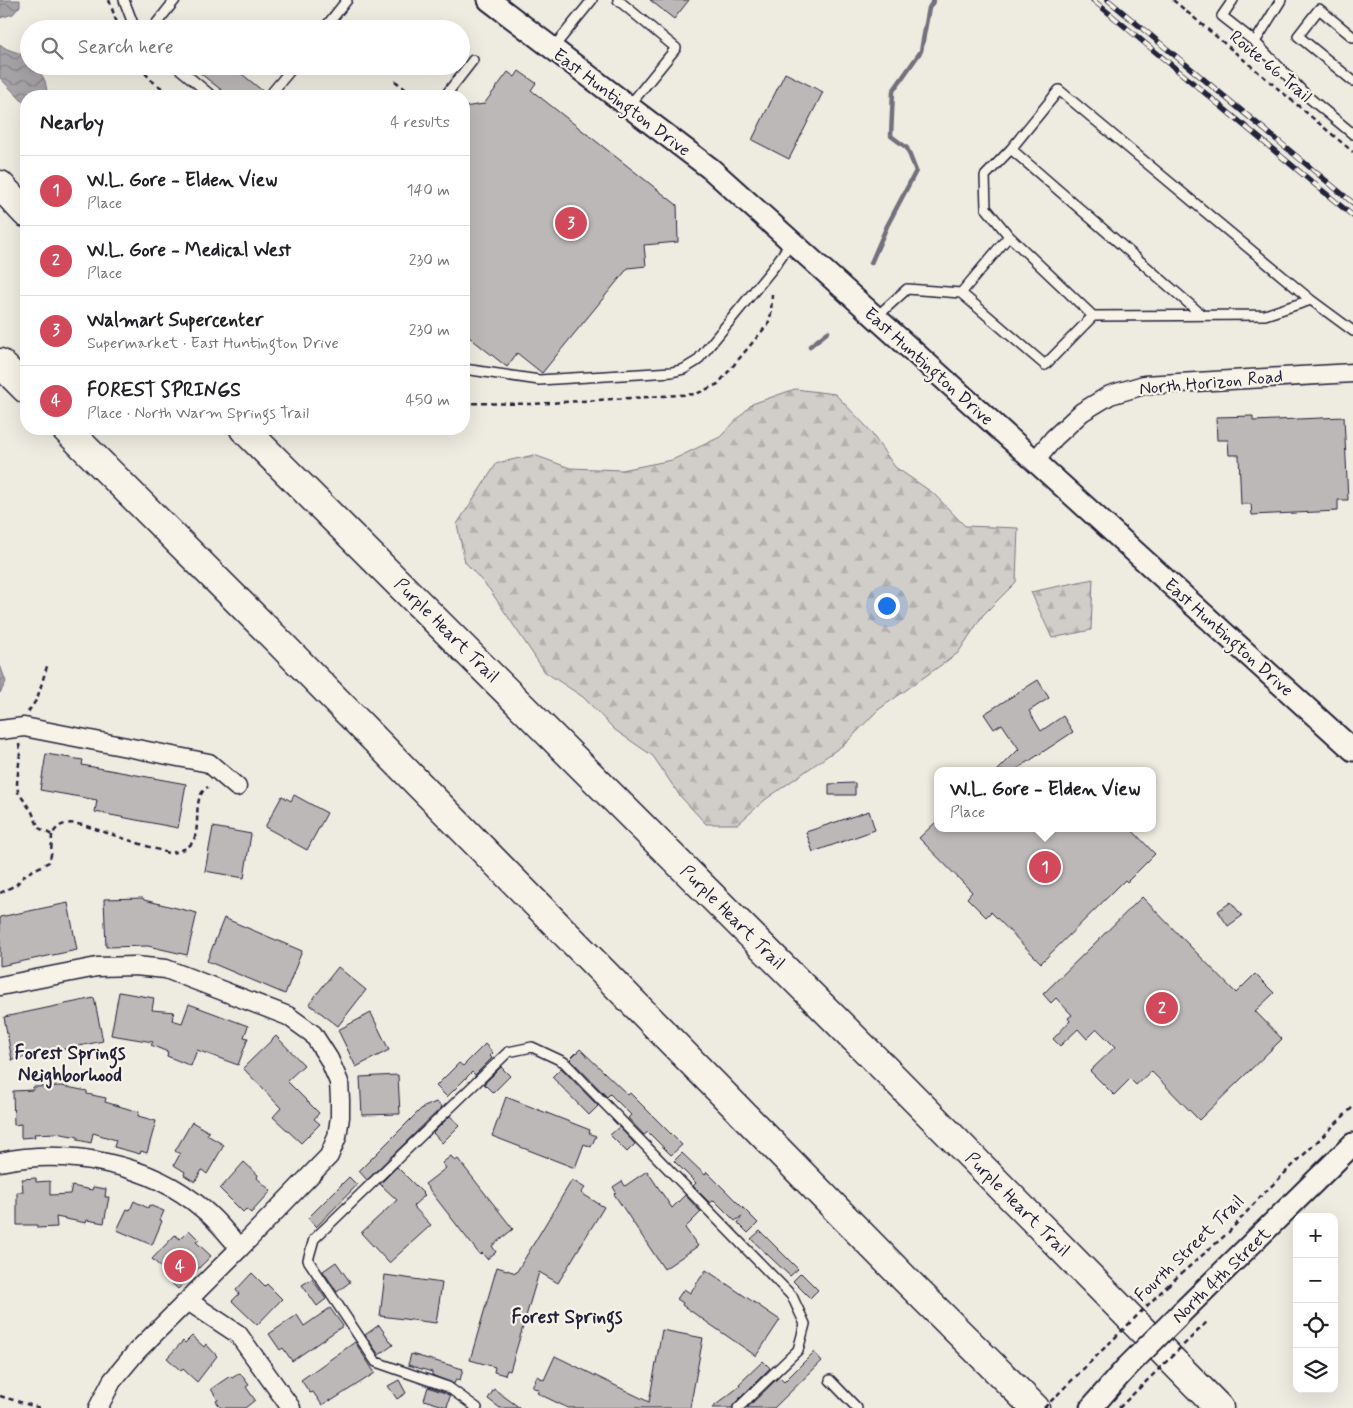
<!DOCTYPE html>
<html lang="en">
<head>
<meta charset="utf-8">
<style>
	body { margin:0; font-family:Mynerve,sans-serif; background:#f2f2f2; color:#202124 }
	.controls { position:absolute; right:15px; bottom:15px; display:grid; overflow:hidden; border-radius:10px; box-shadow:0 5px 20px #0002 }
	.controls button { width:45px; height:45px; display:grid; place-items:center; padding:0; border:0; border-bottom:1px solid #e0e0e0; background:#fff; color:#202124; font:25px sans-serif }
	.you { position:absolute; left:886px; top:605px; width:18px; height:18px; margin:-12px; border:4px solid #fff; border-radius:50%; background:#1a73e8; box-shadow:0 0 0 8px #1a73e833 }
	.badge { display:grid; place-items:center; width:32px; height:32px; border-radius:50%; background:#d1495b; color:#fff; font-size:16px; font-weight:700 }
	.pin { position:absolute; translate:-50% -50%; border:2px solid #fff; box-shadow:0 1px 5px #0006 }
	.popup { position:absolute; left:934px; top:767px; width:222px; height:65px; box-sizing:border-box; display:grid; place-content:center; border-radius:10px; background:#fff; filter:drop-shadow(0 1px 4px #0005); font-size:16px; white-space:nowrap; color:#757577 }
	.popup b { font-size:19px; color:#202124 }
	.popup::after { content:''; position:absolute; left:50%; top:100%; margin-left:-10px; border:10px solid transparent; border-top-color:#fff }
	.list { margin:0; padding:0; list-style:none }
	h2 { display:flex; justify-content:space-between; align-items:center; height:65px; margin:0; padding:0 20px; font-size:21px }
	h2 small { font-size:16px; font-weight:400; color:#757577 }
	.list li { display:grid; grid-template-columns:32px 1fr auto; gap:15px; align-items:center; box-sizing:border-box; height:70px; padding:0 20px; border-top:1px solid #e0e0e0 }
	.list b { display:block; font-size:19px; white-space:nowrap }
	.list p { margin:0; font-size:16px; white-space:nowrap; color:#757577 }
	.list em { font-size:16px; font-style:normal; color:#757577 }
	.icon { flex:none; width:28px; height:28px; fill:none; stroke:currentColor; stroke-width:2; stroke-linecap:round; stroke-linejoin:round }
	.map { position:relative; flex:none; width:1353px; height:1408px; overflow:hidden }
	.search { position:absolute; background:#fff; box-shadow:0 5px 20px #0002; left:20px; top:20px; width:450px; height:55px; display:flex; align-items:center; gap:12px; box-sizing:border-box; padding:0 18px; border-radius:28px; color:#757577; font-size:19px }
	.panel { position:absolute; background:#fff; box-shadow:0 5px 20px #0002; left:20px; top:90px; width:450px; height:345px; border-radius:20px }
	.map>svg:first-child { display:block }
	.forest { fill:url(#forest-firs); stroke:#7a7882 }
	.water { fill:url(#water-waves); stroke:#716f7b }
	.lines { fill:none; stroke-linecap:round; stroke-linejoin:round }
	.stream { stroke:#716f7b; stroke-width:4.5 }
	.building { fill:#bbb8b7; stroke:#22223b }
	.service-casing { stroke:#22223b; stroke-width:12 }
	.minor-casing { stroke:#22223b; stroke-width:21 }
	.tertiary-casing { stroke:#22223b; stroke-width:25 }
	.motorway-casing { stroke:#22223b; stroke-width:31 }
	.path { stroke:#22223b; stroke-width:2.5; stroke-dasharray:5 4; stroke-linecap:butt }
	.service { stroke:#f7f3e8; stroke-width:9 }
	.minor { stroke:#f7f3e8; stroke-width:18 }
	.tertiary { stroke:#f7f3e8; stroke-width:21 }
	.motorway { stroke:#f7f3e8; stroke-width:28 }
	.rail-casing { stroke:#22223b; stroke-width:5.5 }
	.rail { stroke:#f7f3e8; stroke-width:4; stroke-dasharray:11; stroke-linecap:butt }
	.tertiary-bridge-casing { stroke:#22223b; stroke-width:25; stroke-linecap:butt }
	.path-bridge { stroke:#22223b; stroke-width:2.5; stroke-dasharray:5 4; stroke-linecap:butt }
	.tertiary-bridge { stroke:#f7f3e8; stroke-width:21 }
	.labels { text-anchor:middle; stroke-width:4.5; stroke-linejoin:round; paint-order:stroke }
	.street-label { font-size:18px; fill:#22223b; stroke:#f7f3e8 }
	.neighbourhood-label { font-size:19px; font-weight:bold; fill:#22223b; stroke:#f7f3e8 }
</style>
</head>
<body>
<div class="map">
<svg width="1353" height="1408" viewBox="0 0 1353 1408">
	<defs>
		<pattern id="forest-firs" width="22" height="20" patternUnits="userSpaceOnUse" patternTransform="scale(1.25)"><rect width="22" height="20" fill="#d1cdc9"/><path d="M5 1l3.5 6h-7zM16 11l3.5 6h-7z" fill="#b3b0ae"/></pattern>
		<pattern id="water-waves" width="16" height="10" patternUnits="userSpaceOnUse" patternTransform="scale(1.25)"><rect width="16" height="10" fill="#a6a3a6"/><path d="M0 5q4-4 8 0t8 0" fill="none" stroke="#878488"/></pattern>
	</defs>
	<rect width="100%" height="100%" fill="#eeebe1"/>
	<filter id="ink" filterUnits="userSpaceOnUse"><feTurbulence type="fractalNoise" baseFrequency=".02" numOctaves="2"/><feDisplacementMap in="SourceGraphic" scale="10" xChannelSelector="R" yChannelSelector="G"/><feConvolveMatrix kernelMatrix="1 2 1 2 8 2 1 2 1" color-interpolation-filters="sRGB"/></filter>
	<g filter="url(#ink)">
		<path class="forest" d="M 795,389 L 835,394 L 867,427 L 895,467 L 933,493 L 965,526 L 1018,528 L 1016,582 L 983,615 L 958,653 L 878,710 L 846,743 L 766,799 L 738,824 L 706,824 L 680,796 L 653,756 L 615,730 L 583,697 L 545,672 L 490,590 L 465,562 L 457,524 L 497,463 L 534,455 L 570,468 L 622,470 L 672,460 L 720,437 L 752,404 Z
			M 1093,579 L 1091,630 L 1052,638 L 1031,592 Z"/>
		<path class="water" d="M 0,0 L 20,0 L 20,6 L 13,14 L 0,18 Z
			M 0,44 C 8,52 19,51 29,58 L 29,66 L 37,66 L 45,81 L 48,96 L 26,96 L 26,105 L 0,78 Z
			M 0,665 L 6,682 L 0,693 Z"/>
		<g class="lines">
			<path class="stream" d="M 871,263 L 887,226 L 916,171 L 907,148 L 891,136 L 893,91 L 921,51 L 929,8 L 934,0
				M 810,346 L 828,332"/>
		</g>
		<path class="building" d="M 650,0 L 689,0 L 674,19 Z
			M 191,66 L 232,66 L 264,92 L 263,96 L 229,96 Z
			M 519,71 L 536,83 L 531,90 L 677,205 L 678,242 L 644,245 L 646,266 L 628,268 L 542,373 L 517,353 L 507,367 L 464,333 L 464,107 L 484,104 L 508,72 L 515,77 Z
			M 785,73 L 823,92 L 789,159 L 752,140 Z
			M 1253,416 L 1253,421 L 1344,417 L 1348,500 L 1338,500 L 1338,511 L 1252,515 L 1251,504 L 1241,504 L 1239,455 L 1229,455 L 1228,440 L 1217,440 L 1216,417 Z
			M 1038,680 L 1049,698 L 1029,711 L 1041,731 L 1063,716 L 1073,732 L 1014,771 L 997,771 L 1019,749 L 1002,724 L 994,729 L 984,714 Z
			M 46,754 L 83,760 L 82,765 L 186,784 L 178,828 L 95,812 L 97,800 L 40,790 Z
			M 855,783 L 855,795 L 829,795 L 829,784 Z
			M 294,795 L 327,813 L 307,850 L 265,827 L 282,796 L 291,801 Z
			M 869,811 L 875,830 L 813,852 L 806,832 Z
			M 938,820 L 938,828 L 1130,828 L 1155,854 L 1127,882 L 1125,880 L 1041,963 L 991,912 L 986,917 L 967,898 L 972,892 L 919,838 Z
			M 213,827 L 251,834 L 244,878 L 205,871 Z
			M 1142,897 L 1236,993 L 1255,974 L 1274,993 L 1255,1011 L 1282,1039 L 1199,1120 L 1151,1071 L 1136,1085 L 1130,1079 L 1114,1095 L 1090,1071 L 1115,1047 L 1097,1029 L 1087,1039 L 1078,1029 L 1060,1046 L 1053,1039 L 1070,1021 L 1068,1018 L 1072,1015 L 1056,998 L 1051,1003 L 1043,994 Z
			M 143,898 L 144,900 L 197,913 L 187,955 L 148,946 L 106,947 L 104,899 Z
			M 1231,902 L 1242,916 L 1228,926 L 1218,911 Z
			M 68,903 L 77,950 L 0,966 L 0,917 Z
			M 224,918 L 302,951 L 285,994 L 207,961 Z
			M 338,967 L 366,990 L 338,1026 L 309,1004 Z
			M 119,992 L 154,998 L 152,1010 L 174,1012 L 172,1020 L 182,1023 L 189,1004 L 248,1026 L 244,1037 L 248,1038 L 238,1065 L 197,1050 L 191,1066 L 167,1056 L 168,1052 L 151,1045 L 153,1042 L 111,1035 Z
			M 94,998 L 103,1041 L 12,1060 L 4,1017 Z
			M 371,1013 L 389,1050 L 356,1067 L 338,1030 Z
			M 276,1036 L 304,1065 L 287,1081 L 319,1113 L 314,1119 L 320,1124 L 301,1143 L 273,1117 L 281,1108 L 243,1068 Z
			M 485,1044 L 493,1053 L 490,1056 L 492,1058 L 475,1075 L 472,1072 L 447,1097 L 436,1086 L 459,1063 L 463,1066 Z
			M 580,1049 L 628,1095 L 630,1093 L 682,1145 L 671,1155 L 648,1132 L 644,1135 L 628,1118 L 631,1115 L 610,1094 L 607,1097 L 570,1059 Z
			M 501,1067 L 510,1076 L 493,1093 L 484,1084 Z
			M 561,1068 L 598,1106 L 589,1115 L 552,1077 Z
			M 398,1075 L 400,1114 L 362,1115 L 360,1077 Z
			M 62,1086 L 87,1091 L 87,1094 L 106,1098 L 105,1102 L 139,1112 L 138,1116 L 156,1121 L 147,1153 L 141,1151 L 140,1154 L 114,1147 L 116,1140 L 93,1133 L 91,1143 L 78,1140 L 78,1137 L 56,1133 L 34,1134 L 35,1137 L 21,1138 L 21,1124 L 14,1125 L 13,1091 L 33,1090 L 33,1087 Z
			M 506,1097 L 590,1130 L 589,1133 L 596,1136 L 591,1147 L 584,1144 L 575,1168 L 492,1136 Z
			M 436,1102 L 442,1107 L 367,1180 L 359,1171 L 422,1108 Z
			M 450,1116 L 460,1125 L 442,1143 L 433,1133 Z
			M 192,1122 L 209,1132 L 207,1135 L 224,1145 L 207,1174 L 202,1170 L 195,1182 L 184,1175 L 185,1172 L 174,1165 L 180,1154 L 175,1151 Z
			M 619,1127 L 635,1144 L 627,1152 L 610,1135 Z
			M 682,1153 L 705,1175 L 707,1172 L 758,1223 L 748,1233 L 738,1223 L 742,1216 L 735,1221 L 714,1200 L 710,1203 L 693,1186 L 696,1183 L 674,1161 Z
			M 451,1156 L 455,1161 L 458,1159 L 513,1229 L 492,1246 L 496,1252 L 487,1259 L 482,1253 L 480,1255 L 425,1184 L 446,1168 L 442,1163 Z
			M 244,1162 L 258,1175 L 257,1178 L 271,1191 L 251,1213 L 246,1209 L 243,1212 L 220,1189 Z
			M 397,1167 L 425,1195 L 413,1206 L 431,1225 L 389,1263 L 361,1233 L 397,1200 L 380,1184 Z
			M 647,1171 L 672,1208 L 685,1195 L 701,1212 L 685,1228 L 698,1246 L 664,1269 L 614,1194 L 616,1192 L 613,1187 L 622,1181 L 625,1186 Z
			M 349,1177 L 357,1185 L 316,1227 L 308,1218 Z
			M 36,1178 L 36,1182 L 50,1181 L 50,1195 L 70,1194 L 72,1186 L 92,1190 L 93,1187 L 106,1189 L 105,1197 L 109,1197 L 104,1223 L 87,1220 L 86,1223 L 56,1217 L 57,1227 L 37,1228 L 37,1225 L 17,1225 L 17,1192 L 23,1192 L 22,1179 Z
			M 572,1180 L 585,1188 L 581,1193 L 604,1207 L 558,1283 L 539,1272 L 510,1371 L 507,1370 L 505,1375 L 494,1372 L 495,1367 L 470,1360 L 497,1267 L 516,1273 Z
			M 134,1201 L 148,1208 L 149,1205 L 164,1211 L 160,1220 L 162,1221 L 152,1245 L 117,1230 L 127,1209 L 130,1210 Z
			M 189,1230 L 199,1240 L 196,1242 L 211,1256 L 178,1289 L 163,1275 L 166,1272 L 152,1259 L 175,1235 L 180,1239 Z
			M 760,1231 L 798,1269 L 790,1276 L 751,1239 Z
			M 336,1262 L 350,1282 L 337,1292 L 323,1271 Z
			M 706,1270 L 780,1320 L 756,1356 L 682,1305 L 683,1303 L 677,1299 L 684,1289 L 690,1293 Z
			M 252,1273 L 265,1286 L 267,1284 L 282,1299 L 257,1325 L 232,1301 L 239,1294 L 236,1290 Z
			M 801,1273 L 818,1290 L 810,1298 L 793,1281 Z
			M 385,1275 L 442,1283 L 436,1323 L 380,1316 Z
			M 312,1279 L 326,1299 L 317,1306 L 302,1285 Z
			M 330,1308 L 343,1326 L 292,1361 L 283,1348 L 280,1350 L 269,1334 L 297,1315 L 304,1326 Z
			M 379,1325 L 393,1345 L 379,1355 L 365,1335 Z
			M 662,1330 L 703,1338 L 690,1408 L 568,1408 L 537,1393 L 539,1390 L 532,1387 L 537,1376 L 544,1380 L 555,1356 L 649,1402 Z
			M 192,1336 L 204,1347 L 206,1344 L 217,1356 L 197,1382 L 183,1369 L 181,1371 L 167,1358 L 183,1341 L 185,1343 Z
			M 355,1342 L 375,1373 L 331,1401 L 330,1400 L 322,1405 L 313,1392 L 310,1393 L 301,1380 Z
			M 814,1352 L 822,1361 L 774,1408 L 747,1408 L 779,1377 L 784,1382 Z
			M 411,1354 L 463,1369 L 460,1380 L 456,1379 L 454,1384 L 432,1375 L 432,1372 L 408,1365 Z
			M 763,1361 L 770,1368 L 734,1404 L 732,1408 L 712,1408 L 740,1386 L 739,1384 Z
			M 240,1373 L 249,1385 L 246,1387 L 255,1400 L 245,1408 L 221,1408 L 216,1401 L 218,1400 L 211,1389 L 230,1376 L 232,1378 Z
			M 399,1380 L 406,1393 L 397,1399 L 388,1386 Z
			M 428,1387 L 445,1393 L 450,1396 L 447,1407 L 424,1400 Z
			M 494,1389 L 520,1408 L 500,1408 L 488,1399 Z"/>
		<g class="lines">
			<defs>
				<path id="service" d="M 124,0 L 135,29
					M 618,0 L 676,48 L 629,106
					M 1233,0 L 1222,16 L 1255,42
					M 1281,0 L 1255,42 L 1307,96 L 1353,134
					M 152,29 L 175,0
					M 324,29 L 347,0
					M 1353,37 L 1319,9 L 1298,36 L 1353,81
					M 553,48 L 592,0
					M 176,66 L 212,96
					M 269,96 L 294,66
					M 445,96 L 473,60
					M 1011,149 L 1202,315
					M 961,293 L 1045,365 L 1093,316
					M 1311,300 L 1265,315 L 1093,316 L 1009,236 L 986,208 L 985,176 L 1011,149 L 1059,90 L 1311,300 L 1353,331
					M 875,318 L 907,289 L 961,293 L 1009,236
					M 464,369 L 539,380 L 672,372 L 684,369 L 697,361 L 773,268 L 792,241
					M 830,1380 L 857,1408
					M 477,1408 L 448,1387 L 376,1362 L 308,1260 L 314,1239 L 508,1052 L 532,1047 L 564,1062 L 792,1296 L 805,1324 L 798,1350 L 738,1408"/>
				<path id="minor" d="M 1035,461 L 1054,438 L 1082,412 L 1110,395 L 1144,385 L 1353,373
					M 0,730 L 24,727 L 209,763 L 237,787
					M 0,986 L 97,967 L 135,966 L 166,969 L 288,1016 L 313,1034 L 329,1059 L 339,1082 L 340,1100 L 340,1117 L 337,1137 L 329,1156 L 240,1248
					M 0,1162 C 67,1148 150,1163 203,1209 C 217,1220 228,1235 240,1248 L 137,1351 L 112,1381 L 98,1408
					M 188,1301 L 238,1334 L 291,1408"/>
				<path id="tertiary" d="M 489,0 L 711,169 L 1035,461 L 1353,750
					M 1181,1313 L 1353,1144
					M 1091,1408 L 1126,1368"/>
				<path id="motorway" d="M 0,185 L 26,213
					M 0,363 L 26,389
					M 66,429 L 278,641 L 906,1280 L 1035,1408
					M 244,429 L 895,1079 L 1219,1408"/>
			</defs>
			<use href="#service" class="service-casing"/>
			<use href="#minor" class="minor-casing"/>
			<use href="#tertiary" class="tertiary-casing"/>
			<use href="#motorway" class="motorway-casing"/>
			<path class="path" d="M 109,0 L 119,29
				M 1173,0 L 1353,152
				M 139,66 L 152,81 L 173,96
				M 395,81 L 414,96
				M 464,403 L 532,404 L 696,394 L 718,384 L 768,324 L 771,314 L 772,294
				M 28,712 L 37,699 L 48,663
				M 19,744 L 20,753 L 17,783 L 18,792 L 32,812 L 39,828 L 52,835 C 59,822 69,822 83,825 L 168,853 C 174,853 178,851 184,849 C 208,839 187,799 208,787
				M 0,893 L 16,885 L 26,874 L 49,862 L 51,855 L 52,835
				M 1167,1286 L 1229,1232 L 1260,1197 L 1353,1107
				M 0,1396 L 40,1408"/>
			<use href="#service" class="service"/>
			<use href="#minor" class="minor"/>
			<use href="#tertiary" class="tertiary"/>
			<use href="#motorway" class="motorway"/>
			<defs>
				<path id="rail" d="M 1093,0 L 1353,216
					M 1108,0 L 1353,203"/>
			</defs>
			<use href="#rail" class="rail-casing"/>
			<use href="#rail" class="rail"/>
			<defs>
				<path id="tertiary-bridge" d="M 1126,1368 L 1181,1313"/>
			</defs>
			<use href="#tertiary-bridge" class="tertiary-bridge-casing"/>
			<path class="path-bridge" d="M 1044,1408 L 1167,1286
				M 1119,1408 L 1209,1320"/>
			<use href="#tertiary-bridge" class="tertiary-bridge"/>
		</g>
	</g>
	<g class="labels">
		<g class="street-label">
			<text transform="translate(1271 66) rotate(40)" y="6">Route 66 Trail</text>
			<text transform="translate(622 102) rotate(37)" y="6">East Huntington Drive</text>
			<text transform="translate(929 366) rotate(42)" y="6">East Huntington Drive</text>
			<text transform="translate(1211 382) rotate(-5)" y="6">North Horizon Road</text>
			<text transform="translate(447 630) rotate(45)" y="6">Purple Heart Trail</text>
			<text transform="translate(1229 637) rotate(42)" y="6">East Huntington Drive</text>
			<text transform="translate(733 917) rotate(45)" y="6">Purple Heart Trail</text>
			<text transform="translate(1018 1204) rotate(45)" y="6">Purple Heart Trail</text>
			<text transform="translate(1189 1248) rotate(-44)" y="6">Fourth Street Trail</text>
			<text transform="translate(1221 1275) rotate(-44)" y="6">North 4th Street</text>
		</g>
		<g class="neighbourhood-label">
			<text x="70" y="1059">Forest Springs<tspan x="70" dy="22">Neighborhood</tspan></text>
			<text x="567" y="1323">Forest Springs</text>
		</g>
	</g>
</svg>
<div class="controls">
<button>+</button>
<button>−</button>
<button><svg class="icon" aria-label="locate" viewBox="0 0 24 24"><circle cx="12" cy="12" r="6"/><path d="M12 2v4M12 18v4M2 12h4M18 12h4"/></svg></button>
<button><svg class="icon" aria-label="layers" viewBox="0 0 24 24"><path d="M12 4l9 5-9 5-9-5zM3 14l9 5 9-5"/></svg></button>
</div>
<div class="you"></div>
<div class="pin badge" style="left:1045px;top:867px">1</div>
<div class="popup"><b>W.L. Gore - Elden View</b>Place</div>
<div class="pin badge" style="left:1162px;top:1008px">2</div>
<div class="pin badge" style="left:571px;top:223px">3</div>
<div class="pin badge" style="left:180px;top:1266px">4</div>
<div class="search"><svg class="icon" aria-label="search" viewBox="0 0 24 24"><circle cx="10" cy="10" r="6"/><path d="M15 15l6 6"/></svg>Search here</div>
<section class="panel">
<h2>Nearby<small>4 results</small></h2>
<ul class="list">
<li><span class="badge">1</span><div><b>W.L. Gore - Elden View</b><p>Place</p></div><em>140 m</em></li>
<li><span class="badge">2</span><div><b>W.L. Gore - Medical West</b><p>Place</p></div><em>230 m</em></li>
<li><span class="badge">3</span><div><b>Walmart Supercenter</b><p>Supermarket · East Huntington Drive</p></div><em>230 m</em></li>
<li><span class="badge">4</span><div><b>FOREST SPRINGS</b><p>Place · North Warm Springs Trail</p></div><em>450 m</em></li>
</ul>
</section>
</div>
</body>
</html>
